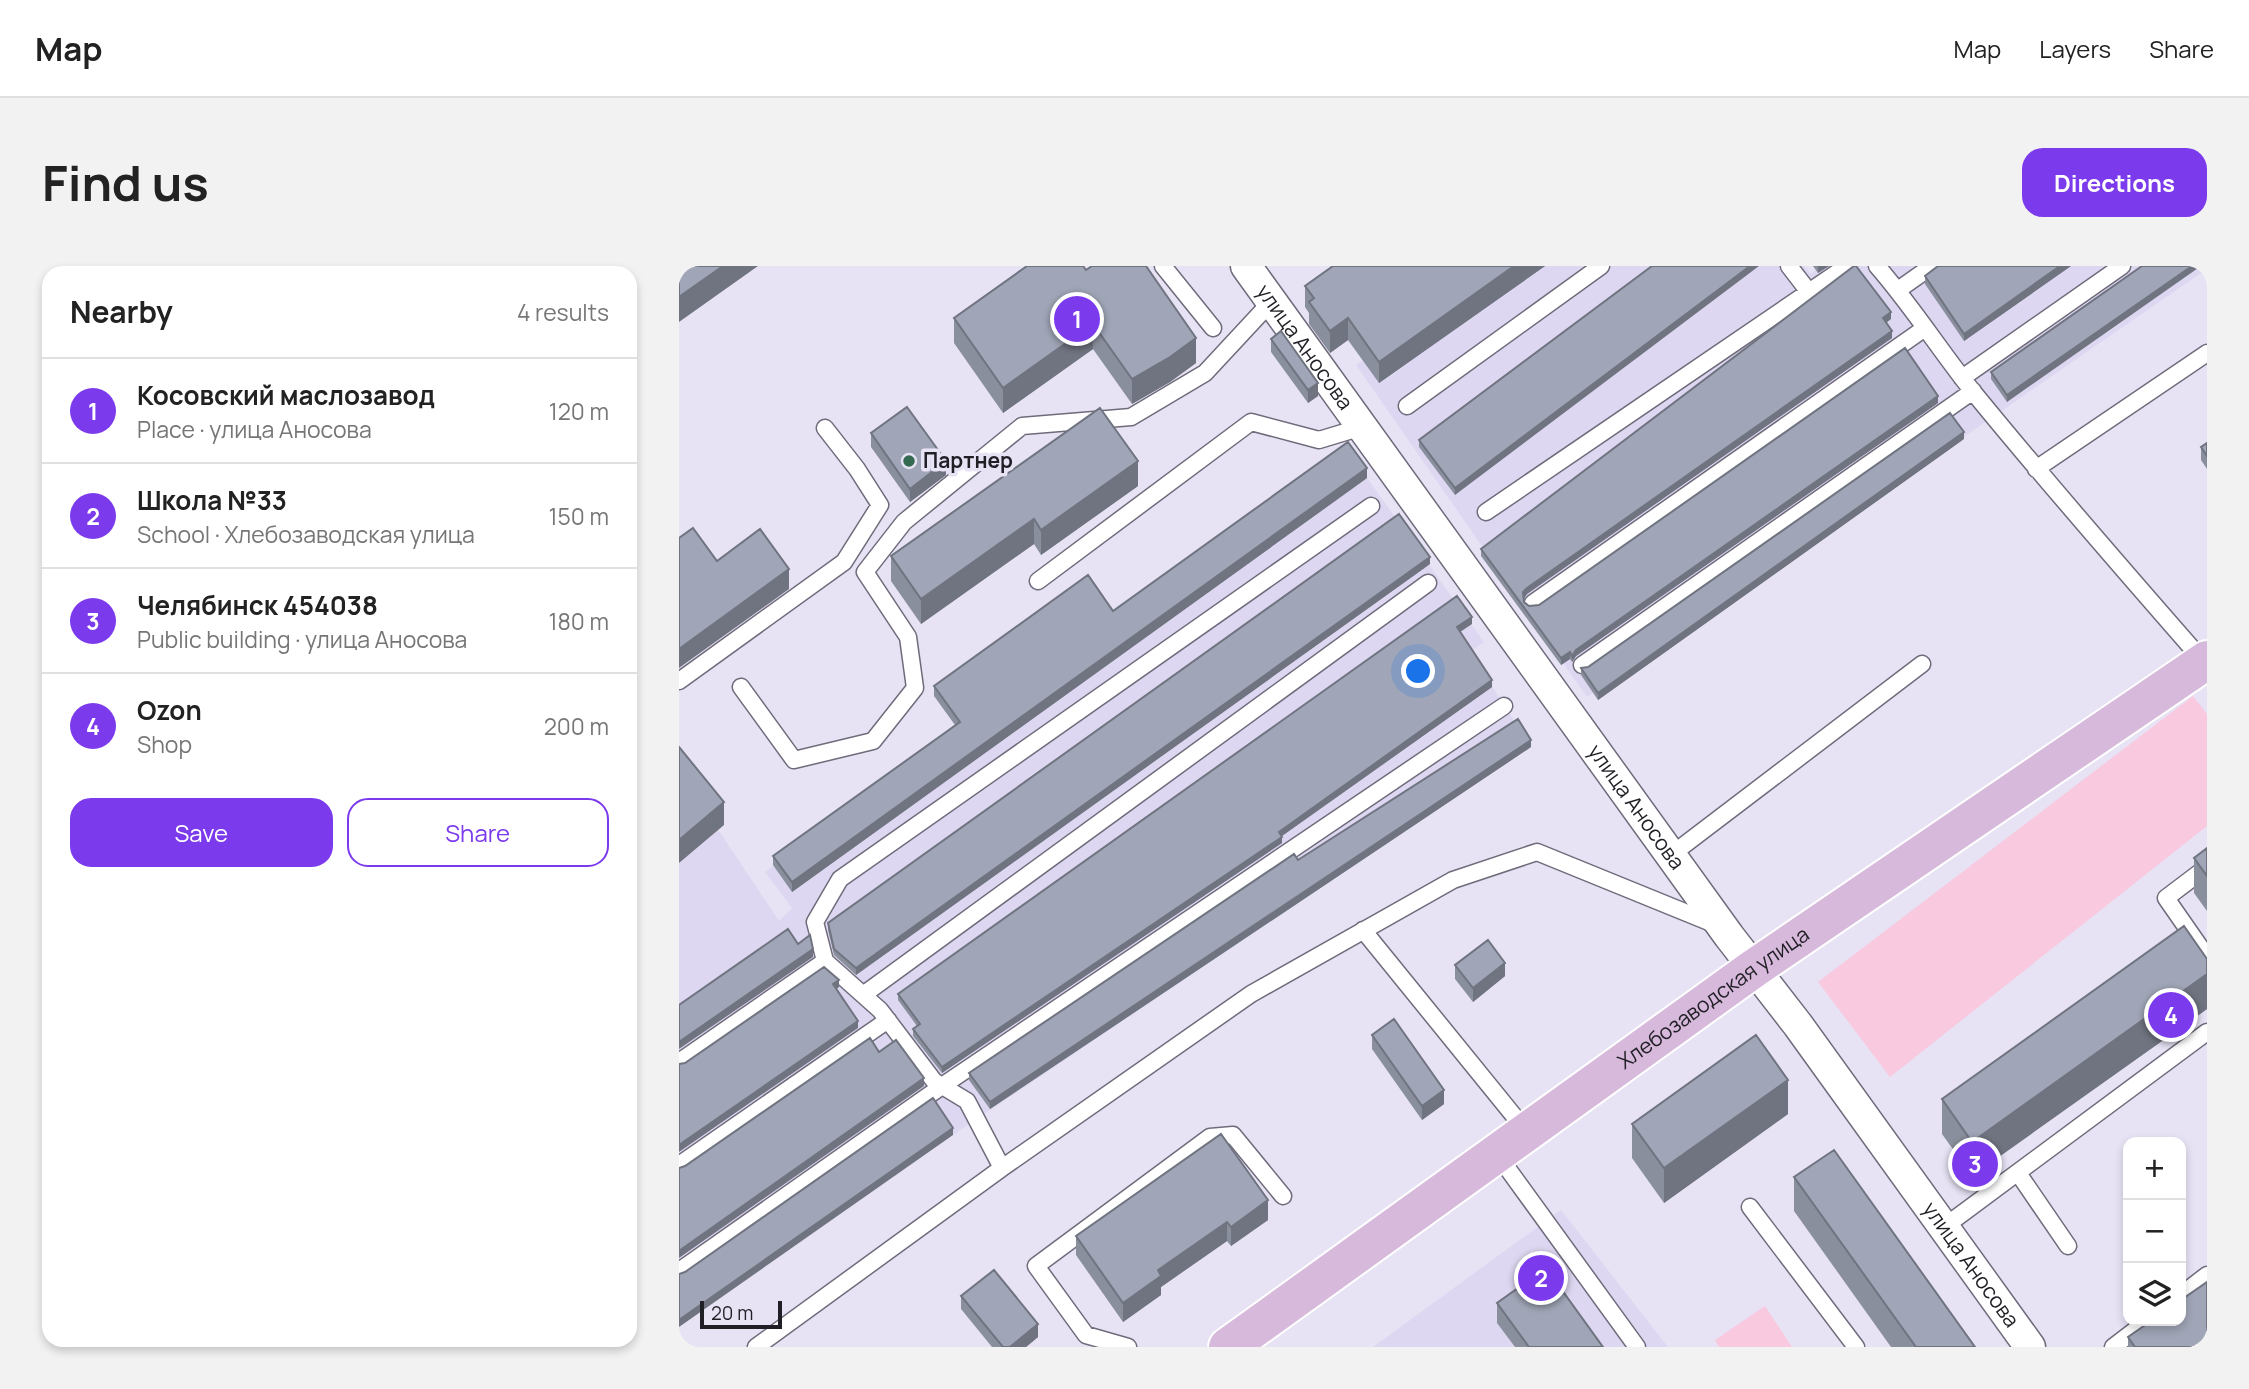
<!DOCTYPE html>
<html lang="en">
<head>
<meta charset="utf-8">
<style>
	body { margin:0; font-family:Manrope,sans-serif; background:#f2f2f2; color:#222 }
	.controls { position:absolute; right:21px; bottom:21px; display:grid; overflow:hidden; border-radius:14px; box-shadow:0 4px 10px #0003 }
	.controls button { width:63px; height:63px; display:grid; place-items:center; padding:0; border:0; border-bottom:2px solid #e0e0e0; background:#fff; color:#222; font:35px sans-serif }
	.scale { position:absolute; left:21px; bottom:18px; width:82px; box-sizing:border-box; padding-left:7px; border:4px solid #211f26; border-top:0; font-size:19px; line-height:24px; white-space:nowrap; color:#211f26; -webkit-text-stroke:5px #e7e3f5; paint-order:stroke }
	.you { position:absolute; left:740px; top:406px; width:24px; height:24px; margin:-18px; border:5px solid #fff; border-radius:50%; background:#1a73e8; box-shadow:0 0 0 10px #1a73e833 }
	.badge { display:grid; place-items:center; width:46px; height:46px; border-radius:50%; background:#7c3aed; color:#fff; font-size:23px; font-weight:700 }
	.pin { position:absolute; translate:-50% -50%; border:4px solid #fff; box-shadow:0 2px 7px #0006 }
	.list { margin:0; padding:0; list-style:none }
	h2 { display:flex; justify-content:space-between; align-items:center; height:91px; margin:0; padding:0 28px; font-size:30px }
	h2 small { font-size:23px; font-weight:400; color:#767676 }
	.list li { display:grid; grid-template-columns:46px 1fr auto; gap:21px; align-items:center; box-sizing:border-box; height:105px; padding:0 28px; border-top:2px solid #e0e0e0 }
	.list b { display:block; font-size:26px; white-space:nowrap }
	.list p { margin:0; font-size:23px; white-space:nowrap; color:#767676 }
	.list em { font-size:23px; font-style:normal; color:#767676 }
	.actions { display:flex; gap:14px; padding:21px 28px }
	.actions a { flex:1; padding:16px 0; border:2px solid #7c3aed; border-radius:21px; text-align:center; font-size:24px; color:#7c3aed }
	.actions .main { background:#7c3aed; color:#fff }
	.icon { flex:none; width:38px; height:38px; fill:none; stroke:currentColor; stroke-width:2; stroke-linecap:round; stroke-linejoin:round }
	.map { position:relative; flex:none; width:1528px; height:1081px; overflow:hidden; border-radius:21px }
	header { display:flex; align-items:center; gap:42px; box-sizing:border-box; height:98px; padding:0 35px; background:#fff; border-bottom:2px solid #e0e0e0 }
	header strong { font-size:33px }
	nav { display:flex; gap:38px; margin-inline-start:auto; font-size:24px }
	.intro { display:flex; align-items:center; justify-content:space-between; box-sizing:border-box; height:168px; padding:0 42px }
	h1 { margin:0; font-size:49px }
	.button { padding:18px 32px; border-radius:21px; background:#7c3aed; color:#fff; font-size:24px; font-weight:700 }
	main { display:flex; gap:42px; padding:0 42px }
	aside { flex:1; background:#fff; border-radius:21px; box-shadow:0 4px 10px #0003 }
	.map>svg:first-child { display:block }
	.built { fill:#ddd7f1 }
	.green { fill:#f8c9df }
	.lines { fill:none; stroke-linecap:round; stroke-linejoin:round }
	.service-casing { stroke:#6f6b7b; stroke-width:19 }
	.minor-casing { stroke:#6f6b7b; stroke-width:33 }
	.primary-casing { stroke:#fff; stroke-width:42 }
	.service { stroke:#fff; stroke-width:16 }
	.minor { stroke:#fff; stroke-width:30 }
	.primary { stroke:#d7b9db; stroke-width:38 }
	.wall { fill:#8a8f9d }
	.shaded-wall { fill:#707480 }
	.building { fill:#a0a6b7; stroke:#707480; stroke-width:2 }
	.poi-dot { fill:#336a51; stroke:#e7e3f5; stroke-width:2.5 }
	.labels { text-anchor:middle; stroke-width:7; stroke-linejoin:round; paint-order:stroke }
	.street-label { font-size:21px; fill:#211f26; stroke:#e7e3f5 }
	.poi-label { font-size:21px; font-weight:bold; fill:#211f26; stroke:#e7e3f5; text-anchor:start }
</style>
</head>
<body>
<header>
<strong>Map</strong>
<nav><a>Map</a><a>Layers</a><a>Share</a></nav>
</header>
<div class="intro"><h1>Find us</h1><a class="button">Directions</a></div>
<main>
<aside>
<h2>Nearby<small>4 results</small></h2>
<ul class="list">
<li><span class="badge">1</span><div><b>Косовский маслозавод</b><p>Place · улица Аносова</p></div><em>120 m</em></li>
<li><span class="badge">2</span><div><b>Школа №33</b><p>School · Хлебозаводская улица</p></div><em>150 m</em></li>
<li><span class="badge">3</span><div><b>Челябинск 454038</b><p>Public building · улица Аносова</p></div><em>180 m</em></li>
<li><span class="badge">4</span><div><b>Ozon</b><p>Shop</p></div><em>200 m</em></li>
</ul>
<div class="actions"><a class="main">Save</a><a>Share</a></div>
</aside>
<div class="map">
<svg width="1528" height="1081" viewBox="0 0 1528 1081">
	<rect width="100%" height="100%" fill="#e7e3f5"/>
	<path class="built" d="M 810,0 L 1125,0 L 1132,8 L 1142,0 L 1528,0 L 1528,3 L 908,431 L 677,99 Z
		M 669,185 L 805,376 L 791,386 L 852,481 L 274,869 L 0,1061 L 0,505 L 100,655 L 113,642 L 86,606 Z
		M 882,944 L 989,1081 L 694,1081 Z"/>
	<path class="green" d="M 1514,430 L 1528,448 L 1528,560 L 1211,811 L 1139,716 Z
		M 1086,1040 L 1113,1081 L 1040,1081 L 1036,1074 Z"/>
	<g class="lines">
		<defs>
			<path id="service" d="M 484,0 L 534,62
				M 1110,0 L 1130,26
				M 1198,0 C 1233,40 1262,86 1295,127 C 1370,219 1447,307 1525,396
				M 1219,24 L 1253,0
				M 1283,112 L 1443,0
				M 728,140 L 922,0
				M 1357,203 L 1528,87
				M 807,246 L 1168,0
				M 359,315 L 572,156 L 640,174 L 683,161
				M 854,337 L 1246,62
				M 903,399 L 1294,125
				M 0,415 L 165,296 L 201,239 L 178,203 L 146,162
				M 62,421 L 115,494 L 194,475 L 236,422 L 229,371 L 186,306 L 225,256 L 343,160 L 452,151 L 526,107 L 592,36
				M 992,589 L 1243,398
				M 1528,601 L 1487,632 L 1528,691
				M 684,664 L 848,866
				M 184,729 L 749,317
				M 0,796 L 146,695
				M 818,888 L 958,1081
				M 0,899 L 209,754
				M 323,902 L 572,728 L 774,614 L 858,586 L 1035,658
				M 1339,907 L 1389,980
				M 1071,941 L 1177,1081
				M 1265,961 L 1528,766
				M 0,1005 L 263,820 L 825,440
				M 1502,1029 L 1528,1009
				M 77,1081 L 323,902 L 288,835 L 255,815 L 201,744 L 146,695 L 136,656 L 161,613 L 692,240
				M 449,1081 L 407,1069 L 357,1000 L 531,871 L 554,869 L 604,930
				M 1434,1081 L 1468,1055"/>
			<g id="minor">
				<path id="s1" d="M 567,0 L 1050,670 L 1119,759 L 1351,1081"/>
			</g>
			<g id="primary">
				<path id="s2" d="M 549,1081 L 1074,703 L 1528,394"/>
			</g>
		</defs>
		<use href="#service" class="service-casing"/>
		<use href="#minor" class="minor-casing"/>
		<use href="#primary" class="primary-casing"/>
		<use href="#service" class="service"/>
		<use href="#minor" class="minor"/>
		<use href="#primary" class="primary"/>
	</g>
	<path class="wall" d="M 866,0 L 700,117 L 669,74 L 651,87 L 630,58 L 630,47 L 626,41 L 626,20 Z
		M 973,0 L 776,229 L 740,181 L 740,174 Z
		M 1134,0 L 1150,0 L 1139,7 Z
		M 1392,0 L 1285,75 L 1246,18 L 1246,10 Z
		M 1463,0 L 1328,136 L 1312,113 L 1312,106 Z
		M 407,4 L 517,97 L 491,116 L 453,138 L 414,83 L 324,147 L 275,77 L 275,52 Z
		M 1212,53 L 1207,57 L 1213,72 L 848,328 L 845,333 L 845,336 L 850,340 L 860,339 L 1259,137 L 897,390 L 893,396 L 891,393 L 882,399 L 802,290 L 802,283 Z
		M 592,73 L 639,130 L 629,137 L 592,86 Z
		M 192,167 L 267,209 L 231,236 L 192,181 Z
		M 1285,173 L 919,434 L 902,409 L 902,402 L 909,401 Z
		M 1528,177 L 1528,203 L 1522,194 L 1522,181 Z
		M 688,212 L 113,626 L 94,599 L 94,590 L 276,459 L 255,430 L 255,420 L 434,345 Z
		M 459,220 L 362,289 L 355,278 L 242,358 L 212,315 L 212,290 Z
		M 751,298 L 177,709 L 155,689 L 149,664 L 149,657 Z
		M 793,358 L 781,366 L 813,421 L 603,570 L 603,577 L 263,807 L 234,770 L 234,763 L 238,760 L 219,734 L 219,728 Z
		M 852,481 L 311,843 L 290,814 L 290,807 L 619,594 Z
		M 1528,582 L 1528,645 L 1515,627 L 1515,592 Z
		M 1528,693 L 1528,743 L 1293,910 L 1263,868 L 1263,833 Z
		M 776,699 L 826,710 L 794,736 L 776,713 Z
		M 693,769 L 765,838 L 743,854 L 693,783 Z
		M 1109,848 L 985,937 L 953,892 L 953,858 Z
		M 542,868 L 589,954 L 552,980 L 548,975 L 482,1021 L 482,1029 L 444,1056 L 397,989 L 397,970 Z
		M 1115,911 L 1296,1081 L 1212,1081 L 1115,945 Z
		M 282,1030 L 359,1071 L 347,1081 L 313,1081 L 282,1043 Z
		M 818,1037 L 924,1081 L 836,1081 L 818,1057 Z
		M 1449,1071 L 1528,1081 L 1449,1081 Z"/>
	<path class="shaded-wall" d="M 44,0 L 79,0 L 0,56 L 0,31 Z
		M 835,0 L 866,0 L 700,117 L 700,96 Z
		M 1071,0 L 1080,0 L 776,229 L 776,222 Z
		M 1139,0 L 1150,0 L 1139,7 Z
		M 1381,0 L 1392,0 L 1285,75 L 1285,68 Z
		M 1513,0 L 1522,0 L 1328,136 L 1328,129 Z
		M 1212,46 L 1212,53 L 1204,59 L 1204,52 Z
		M 669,52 L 669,74 L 651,87 L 651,65 Z
		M 414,58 L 414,83 L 324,147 L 324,122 Z
		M 1213,65 L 1213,72 L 848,328 L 844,333 L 844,326 L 848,322 Z
		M 517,72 L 517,97 L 491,116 L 453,138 L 453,113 Z
		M 639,117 L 639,130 L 629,137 L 629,124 Z
		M 1259,130 L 1259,137 L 897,390 L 893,396 L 893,390 L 897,384 Z
		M 1285,166 L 1285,173 L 919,434 L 919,427 Z
		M 267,195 L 267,209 L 231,236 L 231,223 Z
		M 459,195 L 459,220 L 362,289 L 362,264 Z
		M 688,202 L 688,212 L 113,626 L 113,616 Z
		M 355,253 L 355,278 L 242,358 L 242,333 Z
		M 751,291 L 751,298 L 177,709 L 177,702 Z
		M 110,303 L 110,323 L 0,402 L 0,383 Z
		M 793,351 L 793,358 L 778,368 L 778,361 Z
		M 891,386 L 891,393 L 882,399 L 882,392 Z
		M 813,414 L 813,421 L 600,572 L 600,566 Z
		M 852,474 L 852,481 L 311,843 L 311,836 Z
		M 45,536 L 45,559 L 0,597 L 0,574 Z
		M 603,571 L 603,577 L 263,807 L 263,801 Z
		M 134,683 L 134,691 L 0,783 L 0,776 Z
		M 826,697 L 826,710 L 794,736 L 794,722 Z
		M 1528,708 L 1528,743 L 1293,910 L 1293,876 Z
		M 160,714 L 160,721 L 154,726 L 154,718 Z
		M 179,755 L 179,762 L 0,886 L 0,879 Z
		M 245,812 L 245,820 L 0,992 L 0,985 Z
		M 1109,814 L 1109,848 L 985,937 L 985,902 Z
		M 765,824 L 765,838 L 743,854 L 743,840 Z
		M 274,862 L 274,869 L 0,1061 L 0,1054 Z
		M 589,934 L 589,954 L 552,980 L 552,961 Z
		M 548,956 L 548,975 L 482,1021 L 482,1029 L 444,1056 L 444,1037 L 479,1004 Z
		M 359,1058 L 359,1071 L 347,1081 L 331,1081 Z"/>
	<path class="building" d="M 0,0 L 44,0 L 0,31 Z
		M 348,0 L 404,0 L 407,4 L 413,0 L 467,0 L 517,72 L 491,91 L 453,113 L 414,58 L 324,122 L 275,52 Z
		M 654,0 L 835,0 L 700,96 L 669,52 L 651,65 L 630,36 L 635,32 L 626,20 Z
		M 973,0 L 1071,0 L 776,222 L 740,174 Z
		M 1175,0 L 1177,0 L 1212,46 L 1204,52 L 1213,65 L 848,322 L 844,326 L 845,336 L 850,340 L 860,339 L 1226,82 L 1259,130 L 897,384 L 893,390 L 891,386 L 882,392 L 802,283 Z
		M 1259,0 L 1381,0 L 1285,68 L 1246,10 Z
		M 1463,0 L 1513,0 L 1328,129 L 1312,106 Z
		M 602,65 L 639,117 L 629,124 L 592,73 Z
		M 228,141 L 267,195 L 231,223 L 192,167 Z
		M 421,142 L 459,195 L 362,264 L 355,253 L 242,333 L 212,290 Z
		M 1271,147 L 1285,166 L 919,427 L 902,402 L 909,401 Z
		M 669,176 L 688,202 L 113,616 L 94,590 L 281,456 L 255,420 L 409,309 L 434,345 Z
		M 1528,177 L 1528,190 L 1522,181 Z
		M 720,248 L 751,291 L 177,702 L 155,683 L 149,657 Z
		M 14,262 L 38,295 L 81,263 L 110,303 L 0,383 L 0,272 Z
		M 778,330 L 793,351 L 778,361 L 813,414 L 600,566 L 603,571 L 263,801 L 234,763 L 241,758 L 219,728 Z
		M 839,453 L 852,474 L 311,836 L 290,807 L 615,588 L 619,594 Z
		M 0,481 L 45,536 L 0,574 Z
		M 1528,582 L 1528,610 L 1515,592 Z
		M 1505,660 L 1528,693 L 1528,708 L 1293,876 L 1263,833 Z
		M 109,663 L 119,678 L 131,669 L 134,683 L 0,776 L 0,739 Z
		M 809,674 L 826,697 L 794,722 L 776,699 Z
		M 145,701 L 160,714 L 154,718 L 179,755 L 0,879 L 0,798 L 6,797 Z
		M 715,753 L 765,824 L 743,840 L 693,769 Z
		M 1077,769 L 1109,814 L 985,902 L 953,858 Z
		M 191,772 L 200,786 L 217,774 L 245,812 L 0,985 L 0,902 L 6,900 Z
		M 254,832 L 274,862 L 0,1054 L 0,1008 L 6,1006 Z
		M 542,868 L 589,934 L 552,961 L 548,956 L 479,1004 L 482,1010 L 444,1037 L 397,970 Z
		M 1155,884 L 1296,1081 L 1237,1081 L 1115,911 Z
		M 867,1002 L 924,1081 L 850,1081 L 818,1037 Z
		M 315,1004 L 359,1058 L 331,1081 L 324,1081 L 282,1030 Z
		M 1528,1016 L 1528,1076 L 1522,1081 L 1456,1081 L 1449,1071 L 1472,1055 L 1502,1055 L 1502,1034 Z"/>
	<circle class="poi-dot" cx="230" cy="195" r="7"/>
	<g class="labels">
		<g class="street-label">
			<text dy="7" stroke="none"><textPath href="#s1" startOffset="100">улица Аносова</textPath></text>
			<text dy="7" stroke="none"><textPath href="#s1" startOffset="667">улица Аносова</textPath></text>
			<text dy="7" stroke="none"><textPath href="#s2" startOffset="598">Хлебозаводская улица</textPath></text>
			<text dy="7" stroke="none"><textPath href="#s1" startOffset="1234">улица Аносова</textPath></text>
		</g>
		<g class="poi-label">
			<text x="244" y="202">Партнер</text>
		</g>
	</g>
</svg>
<div class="controls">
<button>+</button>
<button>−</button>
<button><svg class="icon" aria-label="layers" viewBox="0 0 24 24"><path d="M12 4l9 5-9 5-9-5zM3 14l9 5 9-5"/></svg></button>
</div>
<div class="scale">20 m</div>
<div class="you"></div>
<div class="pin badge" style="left:398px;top:53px">1</div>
<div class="pin badge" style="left:862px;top:1012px">2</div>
<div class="pin badge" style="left:1296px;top:898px">3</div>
<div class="pin badge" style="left:1492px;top:749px">4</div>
</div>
</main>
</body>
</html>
